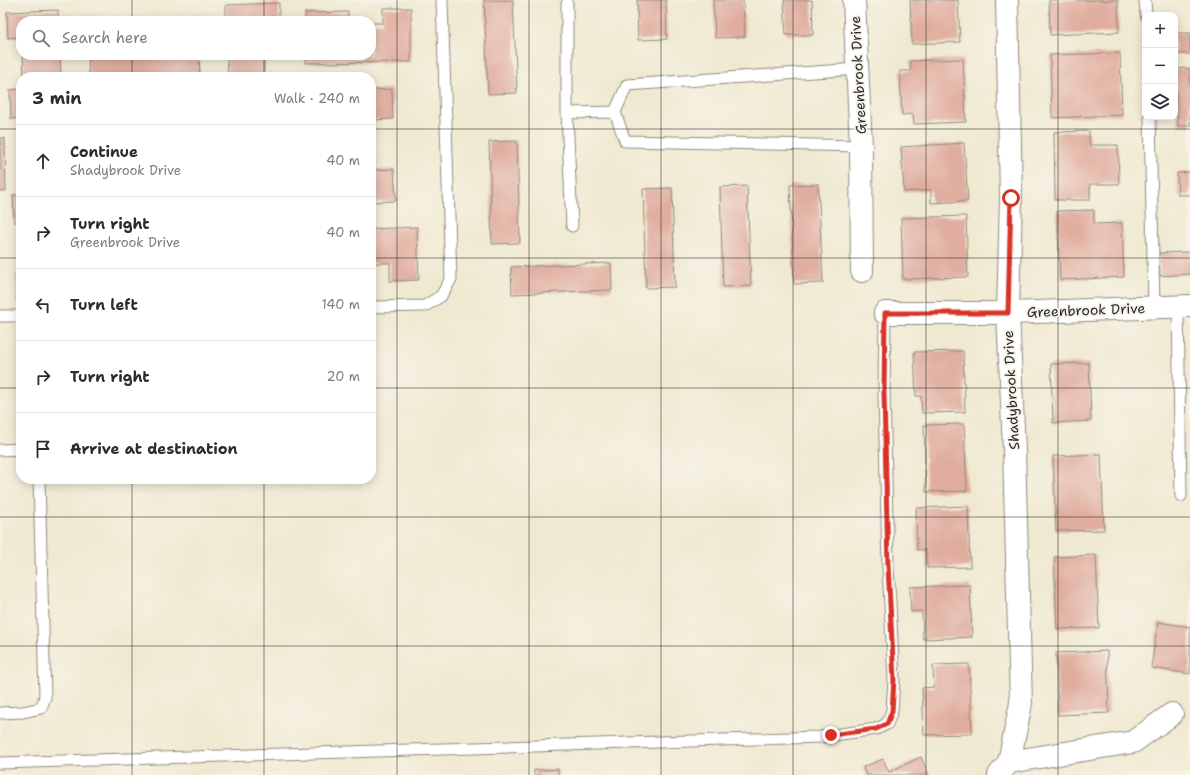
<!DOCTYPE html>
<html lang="en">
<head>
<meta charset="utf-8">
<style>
	body { margin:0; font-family:"Shantell Sans",sans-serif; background:#f2f2f3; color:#2b2b33 }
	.controls { position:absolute; right:12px; top:12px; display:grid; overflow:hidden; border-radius:8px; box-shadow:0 2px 10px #0003 }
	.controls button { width:36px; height:36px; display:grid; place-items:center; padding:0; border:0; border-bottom:1px solid #e1e1e2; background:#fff; color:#2b2b33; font:20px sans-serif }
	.stop { position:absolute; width:12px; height:12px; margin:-9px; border:3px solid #d93025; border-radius:50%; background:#fff }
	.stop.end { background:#d93025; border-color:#fff; box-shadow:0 1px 4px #0008 }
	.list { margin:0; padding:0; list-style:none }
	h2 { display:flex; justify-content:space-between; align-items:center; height:52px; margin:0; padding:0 16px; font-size:17px }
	h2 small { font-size:13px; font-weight:400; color:#7c7c81 }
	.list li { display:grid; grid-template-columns:26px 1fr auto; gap:12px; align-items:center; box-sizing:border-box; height:72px; padding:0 16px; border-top:1px solid #e1e1e2 }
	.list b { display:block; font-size:15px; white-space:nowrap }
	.list p { margin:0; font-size:13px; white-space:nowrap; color:#7c7c81 }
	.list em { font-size:13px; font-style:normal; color:#7c7c81 }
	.icon { flex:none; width:22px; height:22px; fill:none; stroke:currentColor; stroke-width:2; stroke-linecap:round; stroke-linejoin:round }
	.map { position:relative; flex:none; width:1190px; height:775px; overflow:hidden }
	.search { position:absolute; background:#fff; box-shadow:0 2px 10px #0003; left:16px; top:16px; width:360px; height:44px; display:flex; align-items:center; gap:10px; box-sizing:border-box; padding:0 14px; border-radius:16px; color:#7c7c81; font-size:15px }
	.panel { position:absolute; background:#fff; box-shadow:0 2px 10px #0003; left:16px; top:72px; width:360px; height:412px; border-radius:16px }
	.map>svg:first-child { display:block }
	.building { fill:#e0ad9f }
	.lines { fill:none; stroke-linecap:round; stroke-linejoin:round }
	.service-casing { stroke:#8e8a7e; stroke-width:13 }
	.minor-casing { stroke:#8e8a7e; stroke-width:24 }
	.service { stroke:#fff; stroke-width:11 }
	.minor { stroke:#fff; stroke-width:22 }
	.route { stroke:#d93025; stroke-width:5 }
	.grid { fill:none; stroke:#2b2b2b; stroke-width:1; stroke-opacity:0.55 }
	.labels { text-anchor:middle; stroke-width:3.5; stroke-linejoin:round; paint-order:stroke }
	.street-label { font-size:14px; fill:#2b2b2b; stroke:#f7f3e8 }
</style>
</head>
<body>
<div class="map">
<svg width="1190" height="775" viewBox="0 0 1190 775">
	<rect width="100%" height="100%" fill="#f7f3e8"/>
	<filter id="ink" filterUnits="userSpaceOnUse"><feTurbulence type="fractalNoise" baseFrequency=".025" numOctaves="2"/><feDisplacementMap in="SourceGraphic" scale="8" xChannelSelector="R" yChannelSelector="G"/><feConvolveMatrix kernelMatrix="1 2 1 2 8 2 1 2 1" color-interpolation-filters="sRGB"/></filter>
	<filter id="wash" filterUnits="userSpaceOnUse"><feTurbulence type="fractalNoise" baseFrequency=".012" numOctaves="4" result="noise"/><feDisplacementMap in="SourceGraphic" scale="16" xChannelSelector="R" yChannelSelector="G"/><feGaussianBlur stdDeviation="0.9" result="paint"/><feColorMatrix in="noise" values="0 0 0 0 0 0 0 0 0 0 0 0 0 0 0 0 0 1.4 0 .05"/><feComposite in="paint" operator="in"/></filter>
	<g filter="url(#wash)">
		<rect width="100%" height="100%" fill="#f0e9d1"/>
		<g id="blocks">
			<path class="building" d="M 484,0 L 513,0 L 517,93 L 488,94 Z
				M 637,0 L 666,0 L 667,39 L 638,40 Z
				M 713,0 L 743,0 L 745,37 L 715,38 Z
				M 784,0 L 812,0 L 813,35 L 786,35 Z
				M 910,0 L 958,0 L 960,42 L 912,44 Z
				M 1049,0 L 1118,0 L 1119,32 L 1050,35 Z
				M 279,3 L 279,21 L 226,21 L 226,5 Z
				M 383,8 L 411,8 L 411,62 L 306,63 L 306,55 L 371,55 L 371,23 L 383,23 Z
				M 58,10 L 58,21 L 21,21 L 21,37 L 8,38 L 7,12 Z
				M 348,12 L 348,21 L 305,21 L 305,13 Z
				M 1175,33 L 1190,33 L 1190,54 L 1175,54 Z
				M 1120,53 L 1122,115 L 1052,118 L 1050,55 Z
				M 23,55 L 60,55 L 61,77 L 24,77 Z
				M 88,55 L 199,55 L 200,77 L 89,77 Z
				M 227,55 L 264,55 L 264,77 L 228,77 Z
				M 963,59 L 966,122 L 914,124 L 913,114 L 902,115 L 900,71 L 911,71 L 910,61 Z
				M 1190,68 L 1190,126 L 1178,126 L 1175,69 Z
				M 21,89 L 21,118 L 11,119 L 10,90 Z
				M 392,89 L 393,119 L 374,120 L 375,170 L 394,169 L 396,201 L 371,202 L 371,90 Z
				M 1089,131 L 1089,145 L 1118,145 L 1119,184 L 1090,184 L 1090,200 L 1055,200 L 1054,132 Z
				M 0,138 L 5,138 L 6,191 L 0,191 Z
				M 517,141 L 520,243 L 492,244 L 489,142 Z
				M 964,143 L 968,201 L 931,203 L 931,190 L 904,192 L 901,147 Z
				M 1190,172 L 1190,195 L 1178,195 L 1177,173 Z
				M 818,184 L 823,283 L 794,284 L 790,185 Z
				M 747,186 L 751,286 L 723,287 L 720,187 Z
				M 672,188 L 675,287 L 646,288 L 643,189 Z
				M 13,195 L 21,195 L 21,222 L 14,222 Z
				M 1094,210 L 1094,224 L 1122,223 L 1124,277 L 1060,280 L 1057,211 Z
				M 966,216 L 968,277 L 903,279 L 901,218 Z
				M 417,227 L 419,280 L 390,281 L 390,263 L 371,263 L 371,229 Z
				M 1190,252 L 1190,274 L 1160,276 L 1159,253 Z
				M 611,263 L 612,290 L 512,294 L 511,267 Z
				M 16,274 L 21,274 L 21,301 L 17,302 Z
				M 963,351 L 965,412 L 922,413 L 921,396 L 916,396 L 914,352 Z
				M 1089,363 L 1091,421 L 1053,423 L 1051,364 Z
				M 964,424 L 967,491 L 926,492 L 924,425 Z
				M 1101,454 L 1104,530 L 1056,531 L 1053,456 Z
				M 968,506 L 970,567 L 927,568 L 926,550 L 917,550 L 916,508 Z
				M 1096,555 L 1099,628 L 1057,629 L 1054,557 Z
				M 970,585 L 972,637 L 923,639 L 922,611 L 911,612 L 910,587 Z
				M 1158,622 L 1190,627 L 1190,674 L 1151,668 Z
				M 1107,651 L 1109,713 L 1058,715 L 1056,653 Z
				M 969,664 L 972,734 L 924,735 L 922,688 L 934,687 L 933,665 Z
				M 921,757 L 929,775 L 866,775 L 863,767 L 883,759 L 889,772 Z
				M 558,769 L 558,775 L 534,775 L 534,770 Z"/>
		</g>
	</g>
	<g filter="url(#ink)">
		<use href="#blocks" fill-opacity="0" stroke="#8e8a7e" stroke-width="1"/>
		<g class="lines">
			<defs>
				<path id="service" d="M 1145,0 L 1146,15
					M 567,4 L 567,113 L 572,226
					M 857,69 L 627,85 L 615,112 L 625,141 L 861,146
					M 567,113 L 615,112
					M 1150,117 L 1154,307
					M 1178,306 L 1181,496
					M 371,307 L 425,306 L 441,296 L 451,279 L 442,0
					M 0,316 L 21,316
					M 0,450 L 21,449
					M 0,713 L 23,712 L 41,708 L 45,697 L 39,479
					M 0,763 L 820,737 L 876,729 L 887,724 L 892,711 L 894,680 L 888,566 L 884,392 L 885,313"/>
				<path id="minor" d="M 854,0 L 861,146 L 862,271
					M 885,313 L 1008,313 L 1190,306
					M 1009,762 L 1133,742 L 1172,714
					M 999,775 L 1009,762 L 1021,703 L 1014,450 L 1008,313 L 1011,198 L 1007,0"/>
			</defs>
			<use href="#service" class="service-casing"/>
			<use href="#minor" class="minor-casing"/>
			<use href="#service" class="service"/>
			<use href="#minor" class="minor"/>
		</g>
	</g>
	<g class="lines" filter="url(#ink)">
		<path class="route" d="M 831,735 L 876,729 L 887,724 L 892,711 L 894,680 L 888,566 L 884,392 L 885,313 L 1008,313 L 1011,198"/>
	</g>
	<path class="grid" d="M 132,0 L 132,21M 264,0 L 264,21M 397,0 L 397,775M 529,0 L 529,775M 661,0 L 661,775M 793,0 L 793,775M 926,0 L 926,775M 1058,0 L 1058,775M 132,55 L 132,77M 264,55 L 264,77M 0,129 L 21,129M 371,129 L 1190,129M 0,258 L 21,258M 371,258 L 1190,258M 0,388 L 21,388M 371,388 L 1190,388M 132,479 L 132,775M 264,479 L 264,775M 0,517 L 1190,517M 0,646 L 1190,646"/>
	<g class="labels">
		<g class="street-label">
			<text transform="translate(858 75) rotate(-93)" y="5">Greenbrook Drive</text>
			<text transform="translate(1086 310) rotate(-2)" y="5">Greenbrook Drive</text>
			<text transform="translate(1011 390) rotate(-93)" y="5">Shadybrook Drive</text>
		</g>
	</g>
</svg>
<div class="controls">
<button>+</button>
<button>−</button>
<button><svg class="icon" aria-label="layers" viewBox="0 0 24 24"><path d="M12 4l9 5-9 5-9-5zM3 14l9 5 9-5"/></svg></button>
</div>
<div class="stop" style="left:1011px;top:198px"></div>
<div class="stop end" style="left:831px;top:735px"></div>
<div class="search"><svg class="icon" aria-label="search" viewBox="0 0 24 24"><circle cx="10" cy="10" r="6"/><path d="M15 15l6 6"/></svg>Search here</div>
<section class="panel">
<h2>3 min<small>Walk · 240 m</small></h2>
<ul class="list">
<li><svg class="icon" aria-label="ahead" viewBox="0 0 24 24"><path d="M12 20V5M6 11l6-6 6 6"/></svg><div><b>Continue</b><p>Shadybrook Drive</p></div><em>40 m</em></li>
<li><svg class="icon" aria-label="right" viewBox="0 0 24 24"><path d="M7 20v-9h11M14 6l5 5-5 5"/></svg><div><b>Turn right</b><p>Greenbrook Drive</p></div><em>40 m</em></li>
<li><svg class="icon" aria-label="left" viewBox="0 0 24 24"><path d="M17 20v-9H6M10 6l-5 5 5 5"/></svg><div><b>Turn left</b></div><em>140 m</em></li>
<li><svg class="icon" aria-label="right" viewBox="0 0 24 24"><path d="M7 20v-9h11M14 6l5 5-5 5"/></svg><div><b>Turn right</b></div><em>20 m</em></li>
<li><svg class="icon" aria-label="arrive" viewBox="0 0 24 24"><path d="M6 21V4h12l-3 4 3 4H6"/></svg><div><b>Arrive at destination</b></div></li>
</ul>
</section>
</div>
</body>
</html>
